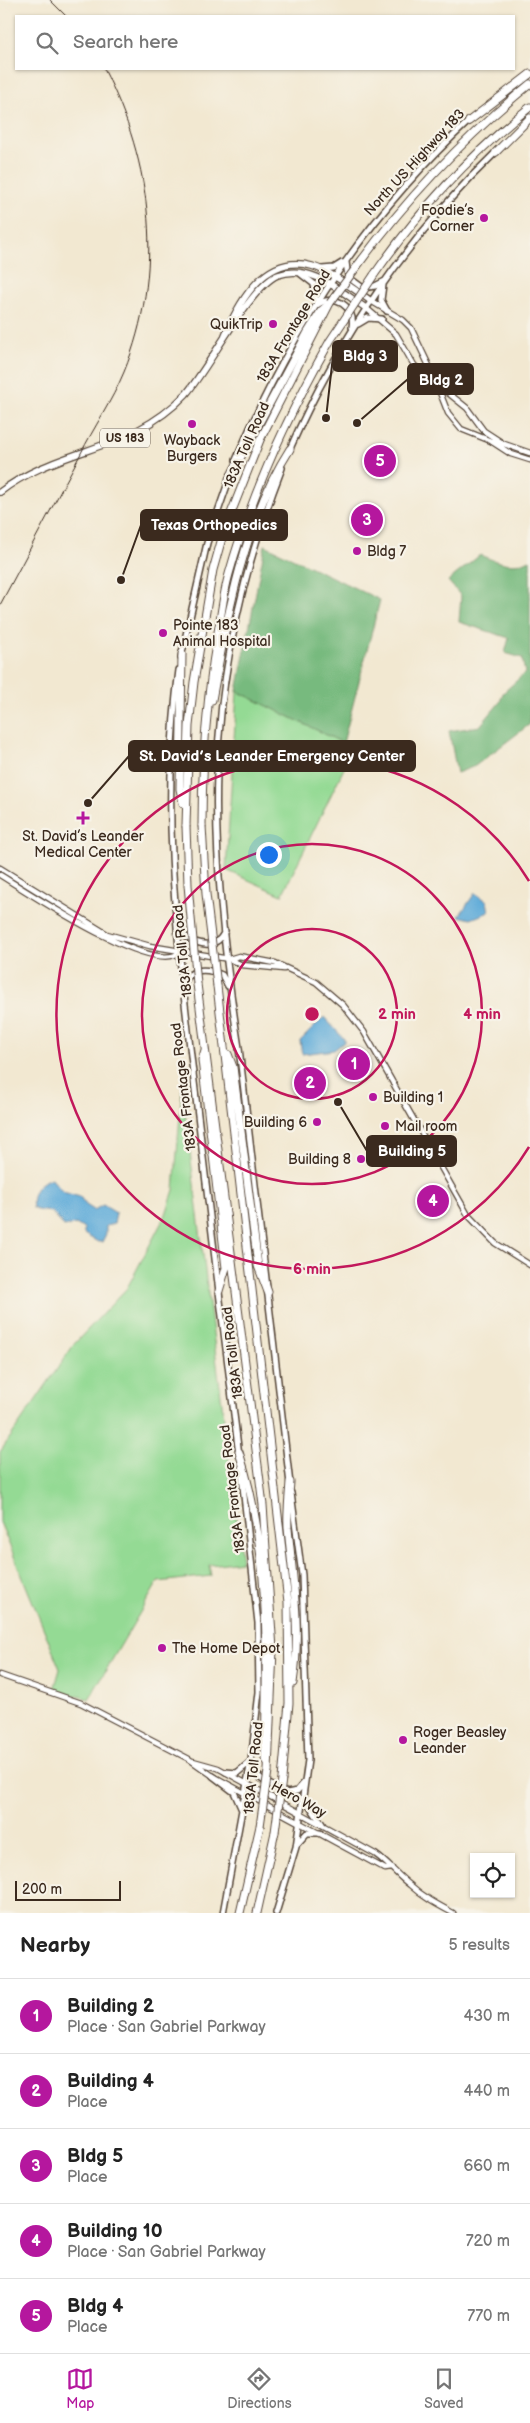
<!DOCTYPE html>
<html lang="en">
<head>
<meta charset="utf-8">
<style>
	body { margin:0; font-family:"Balsamiq Sans",sans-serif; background:#f6f6f6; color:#222 }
	.controls { position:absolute; right:15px; bottom:15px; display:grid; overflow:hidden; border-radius:0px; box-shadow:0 1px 4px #0004 }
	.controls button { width:45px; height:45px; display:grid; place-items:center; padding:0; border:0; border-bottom:1px solid #e0e0e0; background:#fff; color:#222; font:25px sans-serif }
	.scale { position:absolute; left:15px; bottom:12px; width:106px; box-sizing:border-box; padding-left:5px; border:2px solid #3b2a1e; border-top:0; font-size:14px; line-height:18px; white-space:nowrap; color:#3b2a1e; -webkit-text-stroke:4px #f7f3e8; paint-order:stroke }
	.you { position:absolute; left:268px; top:854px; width:18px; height:18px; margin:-12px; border:4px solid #fff; border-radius:50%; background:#1a73e8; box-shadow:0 0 0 8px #1a73e833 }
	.badge { display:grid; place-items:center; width:32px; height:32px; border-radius:50%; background:#b5179e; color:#fff; font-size:16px; font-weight:700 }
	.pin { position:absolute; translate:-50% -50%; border:2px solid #fff; box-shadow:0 1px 5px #0006 }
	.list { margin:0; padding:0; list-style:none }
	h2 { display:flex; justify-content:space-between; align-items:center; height:65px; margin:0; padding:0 20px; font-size:21px }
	h2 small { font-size:16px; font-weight:400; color:#767676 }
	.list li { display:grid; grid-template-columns:32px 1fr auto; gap:15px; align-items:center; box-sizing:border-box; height:75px; padding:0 20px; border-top:1px solid #e0e0e0 }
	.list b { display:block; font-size:19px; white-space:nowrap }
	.list p { margin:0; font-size:16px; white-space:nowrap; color:#767676 }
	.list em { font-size:16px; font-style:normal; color:#767676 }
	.icon { flex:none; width:28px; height:28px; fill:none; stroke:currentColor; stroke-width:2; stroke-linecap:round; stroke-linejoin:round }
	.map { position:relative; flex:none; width:530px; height:1913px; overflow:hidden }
	.search { position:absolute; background:#fff; box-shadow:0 1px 4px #0004; left:15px; right:15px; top:15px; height:55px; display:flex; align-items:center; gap:12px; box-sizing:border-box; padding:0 18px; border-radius:0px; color:#767676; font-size:19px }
	.sheet { height:440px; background:#fff }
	nav { display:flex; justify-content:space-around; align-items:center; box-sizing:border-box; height:70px; border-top:1px solid #e0e0e0; background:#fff; font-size:14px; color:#767676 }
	nav a { display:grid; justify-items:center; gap:2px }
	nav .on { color:#b5179e }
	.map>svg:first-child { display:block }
	.green { fill:#94da94; stroke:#688259 }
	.forest { fill:#77ba7e; stroke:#59724e }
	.water { fill:#61acd9; stroke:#4e6b7c }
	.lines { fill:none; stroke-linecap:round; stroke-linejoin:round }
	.tertiary-casing { stroke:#564639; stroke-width:7 }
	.secondary-casing { stroke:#564639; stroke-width:8 }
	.primary-casing { stroke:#564639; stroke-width:8 }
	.motorway-casing { stroke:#564639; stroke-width:9 }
	.tertiary { stroke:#fff; stroke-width:4.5 }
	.secondary { stroke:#fff; stroke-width:5 }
	.primary { stroke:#fff; stroke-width:5.5 }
	.motorway { stroke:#fff; stroke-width:7 }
	.rail { stroke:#3b2a1e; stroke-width:1 }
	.motorway-bridge-casing { stroke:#564639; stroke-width:9; stroke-linecap:butt }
	.motorway-bridge { stroke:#fff; stroke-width:7 }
	.ring { fill:none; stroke:#c2185b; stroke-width:2.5 }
	.poi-dot { fill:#b5179e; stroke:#f7f3e8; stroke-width:2 }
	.labels { text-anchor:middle; stroke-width:4.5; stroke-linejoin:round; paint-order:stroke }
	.shield { fill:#f7f3e8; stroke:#73665b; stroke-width:1 }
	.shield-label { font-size:12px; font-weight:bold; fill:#3b2a1e }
	.street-label { font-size:14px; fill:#3b2a1e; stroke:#f7f3e8 }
	.poi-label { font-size:14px; fill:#3b2a1e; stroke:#f7f3e8; text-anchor:start }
	.centre { fill:#c2185b; stroke:#f7f3e8; stroke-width:2.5 }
	.ring-label { font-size:15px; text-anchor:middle; font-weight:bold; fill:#c2185b; stroke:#f7f3e8; stroke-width:4.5; stroke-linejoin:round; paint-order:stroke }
	.leader { fill:none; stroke:#3b2a1e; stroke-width:2 }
	.callout-dot { fill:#3b2a1e; stroke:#f7f3e8; stroke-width:2 }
	.callout { fill:#3b2a1e; stroke:#3b2a1e; stroke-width:2 }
	.callout-label { font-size:15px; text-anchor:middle; font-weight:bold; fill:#fff }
</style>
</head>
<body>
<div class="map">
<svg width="530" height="1913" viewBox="0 0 530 1913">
	<rect width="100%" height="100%" fill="#f7f3e8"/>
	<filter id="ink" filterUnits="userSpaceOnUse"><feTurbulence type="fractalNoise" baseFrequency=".02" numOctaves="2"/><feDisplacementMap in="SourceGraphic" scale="10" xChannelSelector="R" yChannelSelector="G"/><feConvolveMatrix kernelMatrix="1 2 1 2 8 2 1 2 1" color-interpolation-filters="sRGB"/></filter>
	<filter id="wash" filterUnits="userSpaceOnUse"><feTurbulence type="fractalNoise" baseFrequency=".0096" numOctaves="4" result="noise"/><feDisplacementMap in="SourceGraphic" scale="20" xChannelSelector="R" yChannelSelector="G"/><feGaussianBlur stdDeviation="1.12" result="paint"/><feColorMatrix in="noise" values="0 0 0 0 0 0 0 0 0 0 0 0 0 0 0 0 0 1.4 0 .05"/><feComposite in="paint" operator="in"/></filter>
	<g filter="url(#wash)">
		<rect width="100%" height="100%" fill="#f2e8d1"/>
		<path class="green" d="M 237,691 L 343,743 L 352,752 L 282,895 L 226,870 Z
			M 182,1089 L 242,1561 L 209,1565 L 211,1576 L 158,1582 L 89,1699 L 54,1690 L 60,1669 L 0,1522 L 0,1452 L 75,1343 L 127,1288 L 166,1214 L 174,1190 Z"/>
		<path class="forest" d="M 265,545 L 380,600 L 343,743 L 237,691 Z
			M 480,555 C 497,562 513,568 530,560 L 530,724 L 475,766 L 457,773 L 449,731 L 480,726 L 500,702 L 503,693 L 525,673 L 522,658 L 505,653 L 509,638 L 459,622 L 461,596 L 448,581 Z"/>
		<path class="water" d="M 475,893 L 487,901 L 489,912 L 471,919 L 459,916 Z
			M 324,1017 L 344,1039 L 344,1042 L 334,1050 L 302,1054 L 300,1041 Z
			M 51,1178 L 63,1192 L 80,1197 L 86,1205 L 94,1210 L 103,1205 L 116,1213 L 114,1224 L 106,1226 L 106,1234 L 102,1242 L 98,1242 L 84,1234 L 84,1229 L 76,1224 L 64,1227 L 52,1212 L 37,1210 L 33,1208 C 30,1193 38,1183 51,1178 Z"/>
	</g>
	<g filter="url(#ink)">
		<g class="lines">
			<defs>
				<path id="tertiary" d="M 371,301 L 403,320 L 411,328 L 431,370 L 447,392 L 467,408 L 484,431 L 504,444 L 530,453
					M 366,308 L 396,334 L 414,365 L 439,390 L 448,413 L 461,429 L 491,441 L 511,454 L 530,460
					M 0,868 L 107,934 L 150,946 L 229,959 L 242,965 L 284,969
					M 0,875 C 28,892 154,977 180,952
					M 229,959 L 239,956 L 275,963 L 316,982 L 343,1005 L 364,1032 L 468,1215 L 495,1243 L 530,1265
					M 0,1675 L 81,1703 L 189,1759 L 213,1776 L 385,1869 L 392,1868
					M 193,1761 L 218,1768 L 375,1854 C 388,1863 397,1875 410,1885 C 423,1897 438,1905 453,1913"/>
				<path id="secondary" d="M 346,262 L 348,277 L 363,288 L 375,286 L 385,281
					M 322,269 L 334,268 L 342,263
					M 301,274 L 314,284 L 316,303
					M 383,285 L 381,300 L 387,311
					M 317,305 C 334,292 356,307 352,327
					M 358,324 L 368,318 L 382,319
					M 289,451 C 338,339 409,235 498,150
					M 236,460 C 290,331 367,215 470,120
					M 282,468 C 244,566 220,669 217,773 C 214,863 225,960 239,1048 L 290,1484
					M 181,657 L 207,543 L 230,477
					M 179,670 C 160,809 177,935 193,1073 C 208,1200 223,1328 239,1455
					M 179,930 C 186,940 206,949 217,941 C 221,939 223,935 225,931
					M 184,984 C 190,967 207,968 222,975 L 228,986
					M 251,1761 L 256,1774 L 265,1782 L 287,1793 L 297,1791 L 304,1783
					M 226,1772 L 237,1773 L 251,1761
					M 213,1776 L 234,1792 L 242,1810
					M 304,1797 L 322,1824
					M 297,1844 L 307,1833 L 320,1833
					M 223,1913 L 251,1761 L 259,1692 L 258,1623 L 241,1468
					M 276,1913 L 296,1847 L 308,1760 L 302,1575 L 291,1493"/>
				<path id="primary" d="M 225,335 C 240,300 266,253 312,266 C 330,271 355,290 371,301
					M 0,492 C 60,446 131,453 186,394 C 208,369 251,285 278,275 C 311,263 341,292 366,308"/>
				<path id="motorway" d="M 469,121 L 530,74
					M 496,152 L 530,118
					M 358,265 C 408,197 465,137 530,84
					M 374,275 C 418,212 470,155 530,107
					M 229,479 L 308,332 L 321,311 L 328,305
					M 182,654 L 180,789 L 183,803
					M 212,700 C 227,616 244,521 290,449
					M 186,826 L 189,726 L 194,682 L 213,570 L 224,531 L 260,440 L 330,303
					M 202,826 C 202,758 207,692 219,626 C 222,609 224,591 229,574 C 252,492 288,415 330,341
					M 197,984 L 263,1505 L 273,1649 L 268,1771
					M 217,986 L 288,1602 L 289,1703 L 282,1779
					M 205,1050 L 202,1060 L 226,1268 L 219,1291
					M 228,1054 L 233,1067 L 258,1266 L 268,1292
					M 239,1452 C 271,1551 267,1656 265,1758 L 268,1763
					M 290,1482 C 289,1497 287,1513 288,1528 C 293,1580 301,1631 293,1683
					M 240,1913 L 260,1826
					M 257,1913 L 275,1832"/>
			</defs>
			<use href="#tertiary" class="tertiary-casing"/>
			<use href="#secondary" class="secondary-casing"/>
			<use href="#primary" class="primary-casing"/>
			<use href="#motorway" class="motorway-casing"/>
			<use href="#tertiary" class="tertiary"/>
			<use href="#secondary" class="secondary"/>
			<use href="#primary" class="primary"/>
			<use href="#motorway" class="motorway"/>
			<path class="rail" d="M 50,0 L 66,16
				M 0,605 C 27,555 53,505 80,455 C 94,427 112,401 124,372 C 165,272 153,164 104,69"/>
			<defs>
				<path id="motorway-bridge" d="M 330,303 L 358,265
					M 330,341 L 374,275
					M 186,826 L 188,885 L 197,984
					M 202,826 L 206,894 L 217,986
					M 260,1826 L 268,1771
					M 275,1832 L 282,1779"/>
			</defs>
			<use href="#motorway-bridge" class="motorway-bridge-casing"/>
			<use href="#motorway-bridge" class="motorway-bridge"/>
		</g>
	</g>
	<g class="ring">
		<circle cx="312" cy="1014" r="85"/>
		<circle cx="312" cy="1014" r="170"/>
		<path d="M529 1147A255 255 0 1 1 529 881"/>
	</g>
	<g class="poi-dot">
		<circle cx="484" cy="218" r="5"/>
		<circle cx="273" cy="324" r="5"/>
		<circle cx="192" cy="424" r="5"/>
		<circle cx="357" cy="551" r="5"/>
		<circle cx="163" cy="633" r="5"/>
		<path d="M80.5 810.5h5v5h5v5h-5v5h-5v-5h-5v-5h5z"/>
		<circle cx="373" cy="1097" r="5"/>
		<circle cx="317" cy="1122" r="5"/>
		<circle cx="385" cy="1126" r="5"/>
		<circle cx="361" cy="1159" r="5"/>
		<circle cx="162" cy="1648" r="5"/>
		<circle cx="403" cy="1740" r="5"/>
	</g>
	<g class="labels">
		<rect class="shield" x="100" y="428.5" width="50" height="19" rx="4"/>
		<g class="shield-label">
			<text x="125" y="442">US 183</text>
		</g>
		<g class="street-label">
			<text transform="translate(414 162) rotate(-47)" y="5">North US Highway 183</text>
			<text transform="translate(293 326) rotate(-59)" y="5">183A Frontage Road</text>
			<text transform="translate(246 445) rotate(-66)" y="5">183A Toll Road</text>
			<text transform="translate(182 951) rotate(-96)" y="5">183A Toll Road</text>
			<text transform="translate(183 1087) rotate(-97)" y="5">183A Frontage Road</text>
			<text transform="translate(232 1353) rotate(-97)" y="5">183A Toll Road</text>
			<text transform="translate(232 1489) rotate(-97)" y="5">183A Frontage Road</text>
			<text transform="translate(253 1768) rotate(-84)" y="5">183A Toll Road</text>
			<text transform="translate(299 1799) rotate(29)" y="5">Hero Way</text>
		</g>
		<g class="poi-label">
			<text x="474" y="215" text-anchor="end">Foodie’s<tspan x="474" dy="16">Corner</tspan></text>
			<text x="263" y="329" text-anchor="end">QuikTrip</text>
			<text x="192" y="445" text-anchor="middle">Wayback<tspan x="192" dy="16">Burgers</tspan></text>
			<text x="367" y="556">Bldg 7</text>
			<text x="173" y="630">Pointe 183<tspan x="173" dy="16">Animal Hospital</tspan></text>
			<text x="83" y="841" text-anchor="middle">St. David’s Leander<tspan x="83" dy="16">Medical Center</tspan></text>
			<text x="383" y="1102">Building 1</text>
			<text x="307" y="1127" text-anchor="end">Building 6</text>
			<text x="395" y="1131">Mail room</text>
			<text x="351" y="1164" text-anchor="end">Building 8</text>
			<text x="172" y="1653">The Home Depot</text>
			<text x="413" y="1737">Roger Beasley<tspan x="413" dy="16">Leander</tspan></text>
		</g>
	</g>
	<circle cx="312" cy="1014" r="8" class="centre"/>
	<g class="ring-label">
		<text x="397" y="1019">2 min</text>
		<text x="482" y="1019">4 min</text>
		<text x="312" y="1274">6 min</text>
	</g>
	<path class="leader" d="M326 418L333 356M357 423L408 379M121 580L141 525M88 803L129 756M338 1102L367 1151"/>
	<g class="callout-dot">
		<circle cx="326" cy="418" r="5"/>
		<circle cx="357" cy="423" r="5"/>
		<circle cx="121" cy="580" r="5"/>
		<circle cx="88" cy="803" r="5"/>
		<circle cx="338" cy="1102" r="5"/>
	</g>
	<g class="callout">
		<rect x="333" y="341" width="64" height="30" rx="5"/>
		<rect x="408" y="364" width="65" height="30" rx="5"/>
		<rect x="141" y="510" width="146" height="30" rx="5"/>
		<rect x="129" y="741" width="286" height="30" rx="5"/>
		<rect x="367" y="1136" width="89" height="30" rx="5"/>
	</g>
	<g class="callout-label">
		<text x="365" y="361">Bldg 3</text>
		<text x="441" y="385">Bldg 2</text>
		<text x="214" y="530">Texas Orthopedics</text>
		<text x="272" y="761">St. David’s Leander Emergency Center</text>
		<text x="412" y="1156">Building 5</text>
	</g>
</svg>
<div class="controls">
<button><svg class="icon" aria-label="locate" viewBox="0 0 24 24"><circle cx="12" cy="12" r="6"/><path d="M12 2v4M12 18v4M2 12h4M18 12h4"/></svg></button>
</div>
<div class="scale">200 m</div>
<div class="you"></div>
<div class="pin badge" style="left:354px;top:1064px">1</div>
<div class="pin badge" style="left:310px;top:1083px">2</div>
<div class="pin badge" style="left:367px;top:520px">3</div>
<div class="pin badge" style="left:433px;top:1201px">4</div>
<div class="pin badge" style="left:380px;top:461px">5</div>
<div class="search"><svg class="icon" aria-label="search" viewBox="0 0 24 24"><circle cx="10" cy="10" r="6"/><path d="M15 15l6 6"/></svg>Search here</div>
</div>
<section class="sheet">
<h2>Nearby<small>5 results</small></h2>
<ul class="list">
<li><span class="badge">1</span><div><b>Building 2</b><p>Place · San Gabriel Parkway</p></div><em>430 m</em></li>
<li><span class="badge">2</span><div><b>Building 4</b><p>Place</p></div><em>440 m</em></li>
<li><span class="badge">3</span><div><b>Bldg 5</b><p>Place</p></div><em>660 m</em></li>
<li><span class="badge">4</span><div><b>Building 10</b><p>Place · San Gabriel Parkway</p></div><em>720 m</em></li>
<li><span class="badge">5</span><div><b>Bldg 4</b><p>Place</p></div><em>770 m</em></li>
</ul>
</section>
<nav>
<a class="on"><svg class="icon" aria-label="map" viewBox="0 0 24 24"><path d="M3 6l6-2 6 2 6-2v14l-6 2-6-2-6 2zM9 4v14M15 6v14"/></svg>Map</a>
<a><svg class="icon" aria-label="directions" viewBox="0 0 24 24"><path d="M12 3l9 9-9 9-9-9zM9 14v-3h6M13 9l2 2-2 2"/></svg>Directions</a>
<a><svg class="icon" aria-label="saved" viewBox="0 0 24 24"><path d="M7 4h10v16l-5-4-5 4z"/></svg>Saved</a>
</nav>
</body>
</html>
